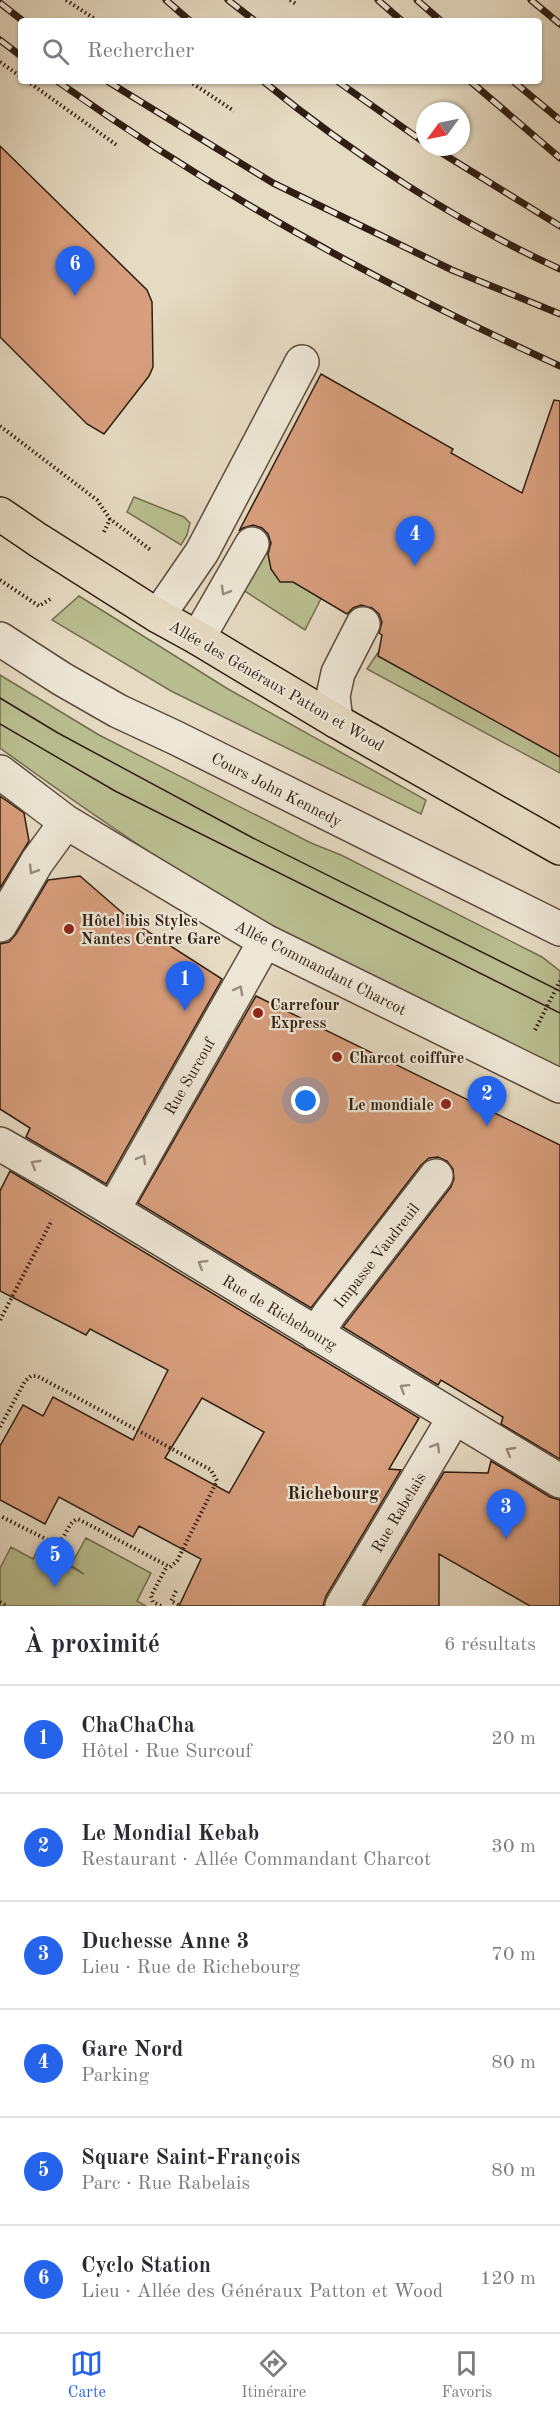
<!DOCTYPE html>
<html lang="fr">
<head>
<meta charset="utf-8">
<style>
	body { margin:0; font-family:"Old Standard TT",serif; background:#f7f7f7; color:#2b2b33 }
	.compass { position:absolute; left:416px; top:102px; width:54px; height:54px; border-radius:50%; background:#fff; box-shadow:0 2px 4px #0004; rotate:237deg }
	.you { position:absolute; left:306px; top:1101px; width:21px; height:21px; margin:-15px; border:4px solid #fff; border-radius:50%; background:#1a73e8; box-shadow:0 0 0 9px #1a73e833 }
	.badge { display:grid; place-items:center; width:39px; height:39px; border-radius:50%; background:#2563eb; color:#fff; font-size:20px; font-weight:700 }
	.pin { position:absolute; translate:-50% -50px; filter:drop-shadow(0 2px 3px #0008) }
	.pin::after { content:''; position:absolute; top:32px; width:21px; height:18px; background:inherit; clip-path:polygon(0 0,100% 0,50% 100%) }
	.list { margin:0; padding:0; list-style:none }
	h2 { display:flex; justify-content:space-between; align-items:center; height:78px; margin:0; padding:0 24px; font-size:26px }
	h2 small { font-size:20px; font-weight:400; color:#7c7c81 }
	.list li { display:grid; grid-template-columns:39px 1fr auto; gap:18px; align-items:center; box-sizing:border-box; height:108px; padding:0 24px; border-top:2px solid #e1e1e2 }
	.list b { display:block; font-size:22px; white-space:nowrap }
	.list p { margin:0; font-size:20px; white-space:nowrap; color:#7c7c81 }
	.list em { font-size:20px; font-style:normal; color:#7c7c81 }
	.icon { flex:none; width:33px; height:33px; fill:none; stroke:currentColor; stroke-width:2; stroke-linecap:round; stroke-linejoin:round }
	.map { position:relative; flex:none; width:560px; height:1606px; overflow:hidden }
	.search { position:absolute; background:#fff; box-shadow:0 2px 4px #0004; left:18px; right:18px; top:18px; height:66px; display:flex; align-items:center; gap:15px; box-sizing:border-box; padding:0 21px; border-radius:6px; color:#7c7c81; font-size:22px }
	.sheet { height:726px; background:#fff }
	nav { display:flex; justify-content:space-around; align-items:center; box-sizing:border-box; height:84px; border-top:2px solid #e1e1e2; background:#fff; font-size:16px; color:#7c7c81 }
	nav a { display:grid; justify-items:center; gap:3px }
	nav .on { color:#2563eb }
	.map>svg:first-child { display:block }
	.green { fill:#b9be90; stroke:#746e50; stroke-width:1.5 }
	.building { fill:#d89e7d; stroke:#2f1e11; stroke-width:1.5; fill-rule:evenodd }
	.lines { fill:none; stroke-linecap:round; stroke-linejoin:round }
	.minor-casing { stroke:#5c4d3d; stroke-width:36 }
	.major-casing { stroke:#2f1e11; stroke-width:36 }
	.path { stroke:#2f1e11; stroke-width:4; stroke-dasharray:1.5 3; stroke-linecap:butt }
	.minor { stroke:#eee7d7; stroke-width:33 }
	.major { stroke:#e5dac2; stroke-width:33 }
	.tram { stroke:#2f1e11; stroke-width:1.5 }
	.rail-casing { stroke:#2f1e11; stroke-width:7 }
	.rail { stroke:#eee7d7; stroke-width:4.5; stroke-dasharray:14; stroke-linecap:butt }
	.oneway { stroke:#988d7e }
	.poi-dot { fill:#8f2418; stroke:#eee7d7; stroke-width:2 }
	.labels { text-anchor:middle; stroke-width:4.5; stroke-linejoin:round; paint-order:stroke }
	.street-label { font-size:16px; fill:#2f1e11; stroke:#eee7d7 }
	.poi-label { font-size:16px; font-weight:bold; fill:#2f1e11; stroke:#eee7d7; text-anchor:start }
	.neighbourhood-label { font-size:18px; font-weight:bold; fill:#2f1e11; stroke:#eee7d7 }
</style>
</head>
<body>
<div class="map">
<svg width="560" height="1606" viewBox="0 0 560 1606">
	<rect width="100%" height="100%" fill="#e5dac2"/>
	<filter id="stains"><feTurbulence type="fractalNoise" baseFrequency=".00333" numOctaves="4"/><feColorMatrix values="0 0 0 0 .2 0 0 0 0 .09 0 0 0 0 .02 0 0 0 .5 -.17"/></filter>
	<radialGradient id="worn" r=".72"><stop offset=".6" stop-color="#630" stop-opacity="0"/><stop offset="1" stop-color="#630" stop-opacity=".3"/></radialGradient>
	<path class="green" d="M 134,497 L 184,517 L 190,523 L 187,535 L 181,545 L 127,512 Z
		M 264,551 L 272,555 L 271,569 L 280,580 L 328,585 L 305,630 L 243,590 Z
		M 79,596 L 228,689 L 426,800 L 421,814 L 171,691 L 52,620 Z
		M 379,651 L 384,659 L 560,757 L 560,773 L 367,669 Z
		M 0,675 L 99,735 L 311,843 L 341,855 L 542,957 L 560,971 L 560,1072 C 475,1030 388,990 304,945 C 198,888 98,819 0,748 Z
		M 86,1538 L 151,1573 L 137,1601 L 146,1606 L 0,1606 L 0,1568 L 11,1547 L 33,1559 L 38,1549 L 84,1574 L 71,1565 Z"/>
	<path class="building" d="M 0,146 L 147,290 L 152,302 L 153,367 L 149,376 L 104,434 L 87,424 L 0,337 Z
		M 321,374 L 453,449 L 451,453 L 522,493 L 554,400 L 560,401 L 560,757 L 378,656 L 382,635 L 379,633 L 382,622 L 379,614 L 372,608 L 361,605 L 353,608 L 347,614 L 293,582 L 280,582 L 271,569 L 268,554 L 271,543 L 268,534 L 262,528 L 253,525 L 243,528 L 239,531 Z
		M 0,796 L 24,813 L 29,841 L 0,888 Z
		M 80,876 L 133,922 L 222,979 L 106,1184 L 26,1137 L 30,1128 L 0,1109 L 0,944 L 9,942 L 16,934 L 48,880 Z
		M 256,996 L 560,1145 L 560,1459 L 501,1424 L 503,1417 L 441,1380 L 438,1385 L 343,1327 L 451,1187 L 454,1179 L 453,1169 L 447,1161 L 438,1157 L 429,1158 L 421,1165 L 311,1308 L 138,1203 Z
		M 10,1171 L 419,1418 L 389,1469 L 401,1470 L 326,1596 L 323,1606 L 179,1606 L 201,1559 L 139,1526 L 133,1537 L 59,1497 L 45,1524 L 0,1500 L 0,1446 L 23,1405 L 43,1416 L 53,1397 L 133,1440 L 168,1370 L 90,1329 L 86,1335 L 0,1291 L 0,1191 ZM 202,1398 L 264,1432 L 229,1493 L 165,1458 Z
		M 491,1461 L 550,1497 L 560,1500 L 560,1606 L 530,1606 L 439,1554 L 439,1606 L 364,1606 L 444,1472 L 488,1473 Z"/>
	<g class="lines">
		<defs>
			<path id="minor" d="M 158,616 L 202,552 L 302,362
				M 198,638 L 252,544
				M 0,639 L 62,679 L 118,711 L 176,738 L 560,929
				M 336,721 L 333,696 L 338,673 L 363,624
				M 0,772 L 66,822 L 265,941 L 560,1086
				M 0,925 L 37,862 L 66,822
				M 0,1144 L 70,1184 L 560,1481
				M 113,1210 L 265,941
				M 316,1334 L 330,1313 L 436,1176
				M 342,1606 L 454,1418"/>
			<path id="major" d="M 0,514 L 38,540 L 158,616 L 198,638 L 336,721 L 560,848"/>
		</defs>
		<use href="#minor" class="minor-casing"/>
		<use href="#major" class="major-casing"/>
		<path class="path" d="M 66,0 L 98,21
			M 290,0 L 296,4
			M 0,62 L 21,77
			M 27,81 L 118,146
			M 189,81 L 234,111
			M 0,426 L 97,500 L 110,519 L 152,551
			M 104,532 L 110,519
			M 0,580 L 39,606 L 52,598
			M 535,1030 L 560,981
			M 0,1320 L 52,1220
			M 0,1427 L 25,1381 L 31,1376 L 37,1376 L 211,1470 L 217,1481 L 177,1561 L 170,1567 L 78,1519 C 67,1522 67,1538 56,1544 L 0,1516
			M 176,1591 L 171,1601 L 180,1606
			M 0,1602 L 7,1606
			M 161,1606 L 153,1602 L 151,1596 L 167,1566"/>
		<use href="#minor" class="minor"/>
		<use href="#major" class="major"/>
		<path class="tram" d="M 0,698 L 58,733 L 253,838 L 560,991
			M 0,724 L 115,791 L 560,1013"/>
		<defs>
			<path id="rail" d="M 166,0 L 190,21
				M 228,0 L 255,21
				M 378,0 L 402,21
				M 417,0 L 441,21
				M 531,0 L 560,24
				M 0,3 L 23,21
				M 0,40 L 21,56
				M 57,81 C 215,193 383,286 560,366
				M 107,81 L 273,183 L 452,270 L 560,314
				M 263,81 C 351,153 456,222 560,269
				M 337,81 L 425,143
				M 470,81 L 560,158
				M 513,81 L 560,120
				M 432,147 L 560,226"/>
		</defs>
		<use href="#rail" class="rail-casing"/>
		<use href="#rail" class="rail"/>
	</g>
	<defs><path id="oneway-chevron" d="M-2-3.5L2.5 0L-2 3.5" fill="none" stroke-width="1.6" stroke-linecap="round" stroke-linejoin="round" transform="scale(1.5)"/></defs>
	<g class="oneway">
		<use href="#oneway-chevron" transform="translate(225 591) rotate(120)"/>
		<use href="#oneway-chevron" transform="translate(33 870) rotate(121)"/>
		<use href="#oneway-chevron" transform="translate(239 990) rotate(-61)"/>
		<use href="#oneway-chevron" transform="translate(142 1159) rotate(-60)"/>
		<use href="#oneway-chevron" transform="translate(35 1164) rotate(-150)"/>
		<use href="#oneway-chevron" transform="translate(202 1264) rotate(-149)"/>
		<use href="#oneway-chevron" transform="translate(404 1388) rotate(-148)"/>
		<use href="#oneway-chevron" transform="translate(436 1447) rotate(-59)"/>
		<use href="#oneway-chevron" transform="translate(510 1451) rotate(-150)"/>
	</g>
	<g class="poi-dot">
		<circle cx="69" cy="929" r="6"/>
		<circle cx="258" cy="1013" r="6"/>
		<circle cx="337" cy="1057" r="6"/>
		<circle cx="446" cy="1104" r="6"/>
	</g>
	<g class="labels">
		<g class="street-label">
			<text transform="translate(277 685) rotate(30)" y="6">Allée des Généraux Patton et Wood</text>
			<text transform="translate(277 789) rotate(27)" y="6">Cours John Kennedy</text>
			<text transform="translate(321 967) rotate(27)" y="6">Allée Commandant Charcot</text>
			<text transform="translate(189 1076) rotate(-60)" y="6">Rue Surcouf</text>
			<text transform="translate(376 1255) rotate(-52)" y="6">Impasse Vaudreuil</text>
			<text transform="translate(280 1312) rotate(31)" y="6">Rue de Richebourg</text>
			<text transform="translate(398 1512) rotate(-59)" y="6">Rue Rabelais</text>
		</g>
		<g class="poi-label">
			<text x="81" y="926">Hôtel ibis Styles<tspan x="81" dy="18">Nantes Centre Gare</tspan></text>
			<text x="270" y="1010">Carrefour<tspan x="270" dy="18">Express</tspan></text>
			<text x="349" y="1063">Charcot coiffure</text>
			<text x="434" y="1110" text-anchor="end">Le mondiale</text>
		</g>
		<g class="neighbourhood-label">
			<text x="333" y="1499">Richebourg</text>
		</g>
	</g>
	<rect width="100%" height="100%" filter="url(#stains)"/>
	<rect width="100%" height="100%" fill="url(#worn)"/>
</svg>
<svg class="compass" viewBox="-18 -18 36 36"><path d="M0-13l5 13h-10z" fill="#e53935"/><path d="M0 13l5-13h-10z" fill="#7c7c81"/></svg>
<div class="you"></div>
<div class="pin badge" style="left:185px;top:1011px">1</div>
<div class="pin badge" style="left:487px;top:1126px">2</div>
<div class="pin badge" style="left:506px;top:1539px">3</div>
<div class="pin badge" style="left:415px;top:566px">4</div>
<div class="pin badge" style="left:55px;top:1587px">5</div>
<div class="pin badge" style="left:75px;top:296px">6</div>
<div class="search"><svg class="icon" aria-label="search" viewBox="0 0 24 24"><circle cx="10" cy="10" r="6"/><path d="M15 15l6 6"/></svg>Rechercher</div>
</div>
<section class="sheet">
<h2>À proximité<small>6 résultats</small></h2>
<ul class="list">
<li><span class="badge">1</span><div><b>ChaChaCha</b><p>Hôtel · Rue Surcouf</p></div><em>20 m</em></li>
<li><span class="badge">2</span><div><b>Le Mondial Kebab</b><p>Restaurant · Allée Commandant Charcot</p></div><em>30 m</em></li>
<li><span class="badge">3</span><div><b>Duchesse Anne 3</b><p>Lieu · Rue de Richebourg</p></div><em>70 m</em></li>
<li><span class="badge">4</span><div><b>Gare Nord</b><p>Parking</p></div><em>80 m</em></li>
<li><span class="badge">5</span><div><b>Square Saint-François</b><p>Parc · Rue Rabelais</p></div><em>80 m</em></li>
<li><span class="badge">6</span><div><b>Cyclo Station</b><p>Lieu · Allée des Généraux Patton et Wood</p></div><em>120 m</em></li>
</ul>
</section>
<nav>
<a class="on"><svg class="icon" aria-label="map" viewBox="0 0 24 24"><path d="M3 6l6-2 6 2 6-2v14l-6 2-6-2-6 2zM9 4v14M15 6v14"/></svg>Carte</a>
<a><svg class="icon" aria-label="directions" viewBox="0 0 24 24"><path d="M12 3l9 9-9 9-9-9zM9 14v-3h6M13 9l2 2-2 2"/></svg>Itinéraire</a>
<a><svg class="icon" aria-label="saved" viewBox="0 0 24 24"><path d="M7 4h10v16l-5-4-5 4z"/></svg>Favoris</a>
</nav>
</body>
</html>
